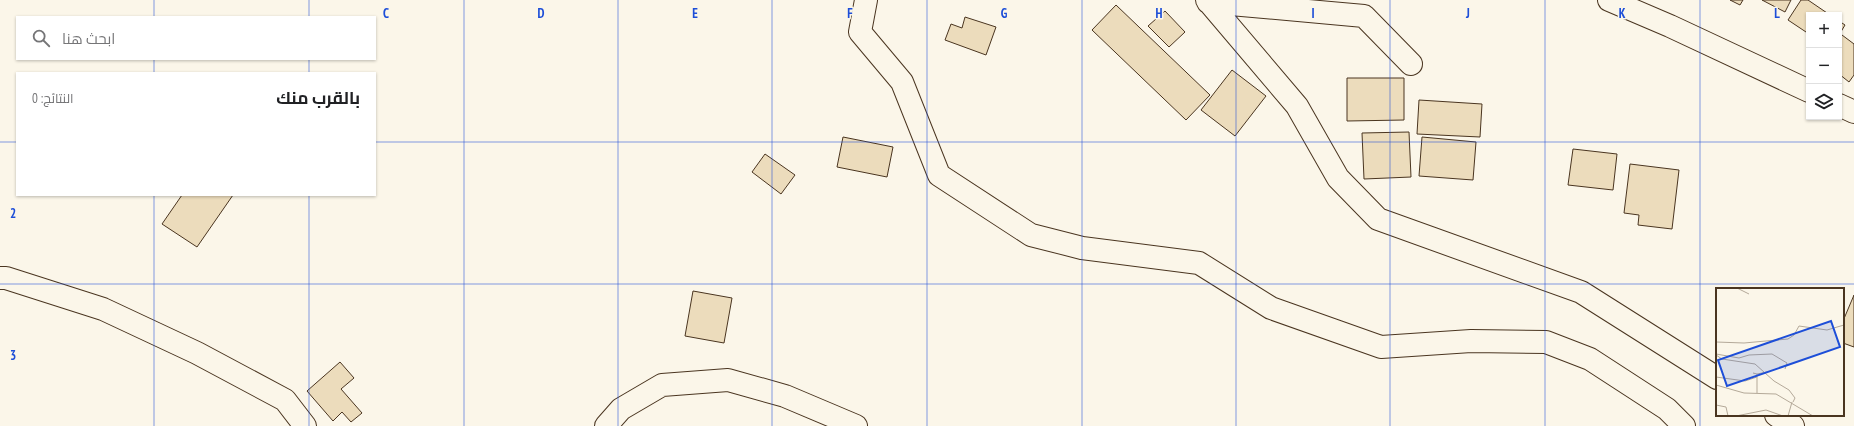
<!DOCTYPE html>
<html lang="ar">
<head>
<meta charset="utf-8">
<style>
	body { margin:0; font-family:"PT Sans Narrow",Cairo,sans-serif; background:#f6f6f6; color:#202124; direction:rtl }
	.controls { position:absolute; right:12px; top:12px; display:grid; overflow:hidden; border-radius:0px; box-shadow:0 1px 3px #0004 }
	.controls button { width:36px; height:36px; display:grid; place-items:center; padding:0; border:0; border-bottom:1px solid #e0e0e0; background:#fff; color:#202124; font:20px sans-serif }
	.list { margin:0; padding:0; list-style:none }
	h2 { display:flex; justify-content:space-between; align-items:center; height:52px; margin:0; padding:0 16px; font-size:17px }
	h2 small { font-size:13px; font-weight:400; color:#757577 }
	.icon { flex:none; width:22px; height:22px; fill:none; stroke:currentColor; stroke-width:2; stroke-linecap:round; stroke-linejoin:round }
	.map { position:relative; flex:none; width:1854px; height:426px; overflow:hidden; direction:ltr }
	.search { position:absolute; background:#fff; box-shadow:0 1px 3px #0004; left:16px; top:16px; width:360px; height:44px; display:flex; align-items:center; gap:10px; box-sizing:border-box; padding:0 14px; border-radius:0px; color:#757577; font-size:15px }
	.panel { position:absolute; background:#fff; box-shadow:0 1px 3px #0004; left:16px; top:72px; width:360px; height:124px; border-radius:0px; direction:rtl }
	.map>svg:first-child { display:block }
	.building { fill:#ecdcbc; stroke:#4a3520 }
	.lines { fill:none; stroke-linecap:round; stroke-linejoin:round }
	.minor-casing { stroke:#4a3520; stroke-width:24 }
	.minor { stroke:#fbf6e9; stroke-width:22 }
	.grid { fill:none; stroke:#1d4ed8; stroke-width:1; stroke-opacity:0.55 }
	.inset-road { fill:none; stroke:#b4a999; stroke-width:1 }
	.view { fill:#1d4ed8; fill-opacity:0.15; stroke:#1d4ed8; stroke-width:2 }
	.inset-edge { fill:none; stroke:#4a3520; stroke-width:2 }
	.grid-label { font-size:13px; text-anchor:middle; font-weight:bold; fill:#1d4ed8; stroke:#fbf6e9; stroke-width:3; stroke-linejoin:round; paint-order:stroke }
</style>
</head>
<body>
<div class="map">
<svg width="1854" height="426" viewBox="0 0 1854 426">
	<rect width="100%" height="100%" fill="#fbf6e9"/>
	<path class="building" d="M 1730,0 L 1743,0 L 1740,5 Z
		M 1762,0 L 1791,0 L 1785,12 Z
		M 1801,0 L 1808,0 L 1830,15 L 1809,15 L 1809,34 L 1788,20 Z
		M 1116,5 L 1210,95 L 1186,120 L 1092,30 Z
		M 1165,11 L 1185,32 L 1169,47 L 1148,26 Z
		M 965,17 L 996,27 L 986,55 L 945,40 L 951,24 L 962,28 Z
		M 1839,21 L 1845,25 L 1839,35 Z
		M 1842,35 L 1854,44 L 1854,75 L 1849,82 L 1839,74 L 1839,39 Z
		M 1232,70 L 1266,96 L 1235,136 L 1201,110 Z
		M 1347,78 L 1404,78 L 1404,120 L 1347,121 Z
		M 1419,100 L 1482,104 L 1480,137 L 1417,134 Z
		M 1409,132 L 1411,177 L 1364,179 L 1362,133 Z
		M 843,137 L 893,147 L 887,177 L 837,167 Z
		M 1422,137 L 1476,142 L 1473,180 L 1419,176 Z
		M 1573,149 L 1617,154 L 1613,190 L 1568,185 Z
		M 765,154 L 795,175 L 781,194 L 752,172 Z
		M 1630,164 L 1679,170 L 1672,229 L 1638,225 L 1639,215 L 1624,213 Z
		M 182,195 L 233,195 L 197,247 L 162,224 Z
		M 693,291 L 732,298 L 724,343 L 685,336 Z
		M 1854,295 L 1854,347 L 1843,343 L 1843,321 Z
		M 340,362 L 354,378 L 341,389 L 362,413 L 351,422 L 342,412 L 333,421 L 307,391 Z"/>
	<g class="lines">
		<defs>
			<path id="minor" d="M 866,0 L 860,32 L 902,82 L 939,175 L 1031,235 L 1082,248 L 1199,263 L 1271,308 L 1381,347 L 1471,341 L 1546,342 L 1590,359 L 1667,409 L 1684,426
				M 1207,0 L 1297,106 L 1338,178 L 1378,219 L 1581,292 L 1717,378
				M 1609,0 L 1670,26 L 1809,91
				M 1208,2 L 1364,16 L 1411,64
				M 1839,105 L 1854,112
				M 0,278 L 6,278 L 103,309 L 197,353 L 285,400 L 305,426
				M 1776,415 L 1793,426
				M 606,426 L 621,409 L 662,385 L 728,380 L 785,396 L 856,426"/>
		</defs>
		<use href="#minor" class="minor-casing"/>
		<use href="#minor" class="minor"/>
	</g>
	<path class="grid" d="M 154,0 L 154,17M 309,0 L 309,17M 464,0 L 464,426M 618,0 L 618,426M 772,0 L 772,426M 927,0 L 927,426M 1082,0 L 1082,426M 1236,0 L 1236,426M 1390,0 L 1390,426M 1545,0 L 1545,426M 1700,0 L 1700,426M 154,59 L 154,73M 309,59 L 309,73M 0,142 L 17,142M 375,142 L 1854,142M 154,195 L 154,426M 309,195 L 309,426M 0,284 L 1854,284"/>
	<g transform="translate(1716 288)">
		<rect width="128" height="128" fill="#fbf6e9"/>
		<path class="inset-road" d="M 21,0 L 33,6M 0,54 L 28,55 L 72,51 L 78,47 L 83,38 L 111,42 L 128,37M 0,66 L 23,70 L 33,67 L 56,66 L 71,75 L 69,81M 0,67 L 6,71 L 39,76 L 58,93 L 73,102 L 79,110 L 77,114M 37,85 L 41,86 L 51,84M 41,86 L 41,105M 0,89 L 29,93 L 41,89M 0,97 L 28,105 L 60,106 L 97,128M 0,117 L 10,119 L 12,128M 20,128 L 50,122 L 67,128M 72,128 L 76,114"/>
		<path class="view" d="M 115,33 L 124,59 L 11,98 L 2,72 Z"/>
		<rect width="128" height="128" class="inset-edge"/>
	</g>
	<g class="grid-label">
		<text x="386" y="18">C</text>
		<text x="541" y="18">D</text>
		<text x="695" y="18">E</text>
		<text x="850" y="18">F</text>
		<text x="1004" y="18">G</text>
		<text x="1159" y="18">H</text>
		<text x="1313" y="18">I</text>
		<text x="1468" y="18">J</text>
		<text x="1622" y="18">K</text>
		<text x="1777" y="18">L</text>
		<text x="13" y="218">2</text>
		<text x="13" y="360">3</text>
	</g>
</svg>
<div class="controls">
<button>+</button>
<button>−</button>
<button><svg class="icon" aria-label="layers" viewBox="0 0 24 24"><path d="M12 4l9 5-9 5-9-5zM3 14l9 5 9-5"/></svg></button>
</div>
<div class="search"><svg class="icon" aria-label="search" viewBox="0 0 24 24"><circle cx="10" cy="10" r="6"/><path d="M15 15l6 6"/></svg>ابحث هنا</div>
<section class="panel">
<h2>بالقرب منك<small>النتائج: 0</small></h2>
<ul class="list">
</ul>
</section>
</div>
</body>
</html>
